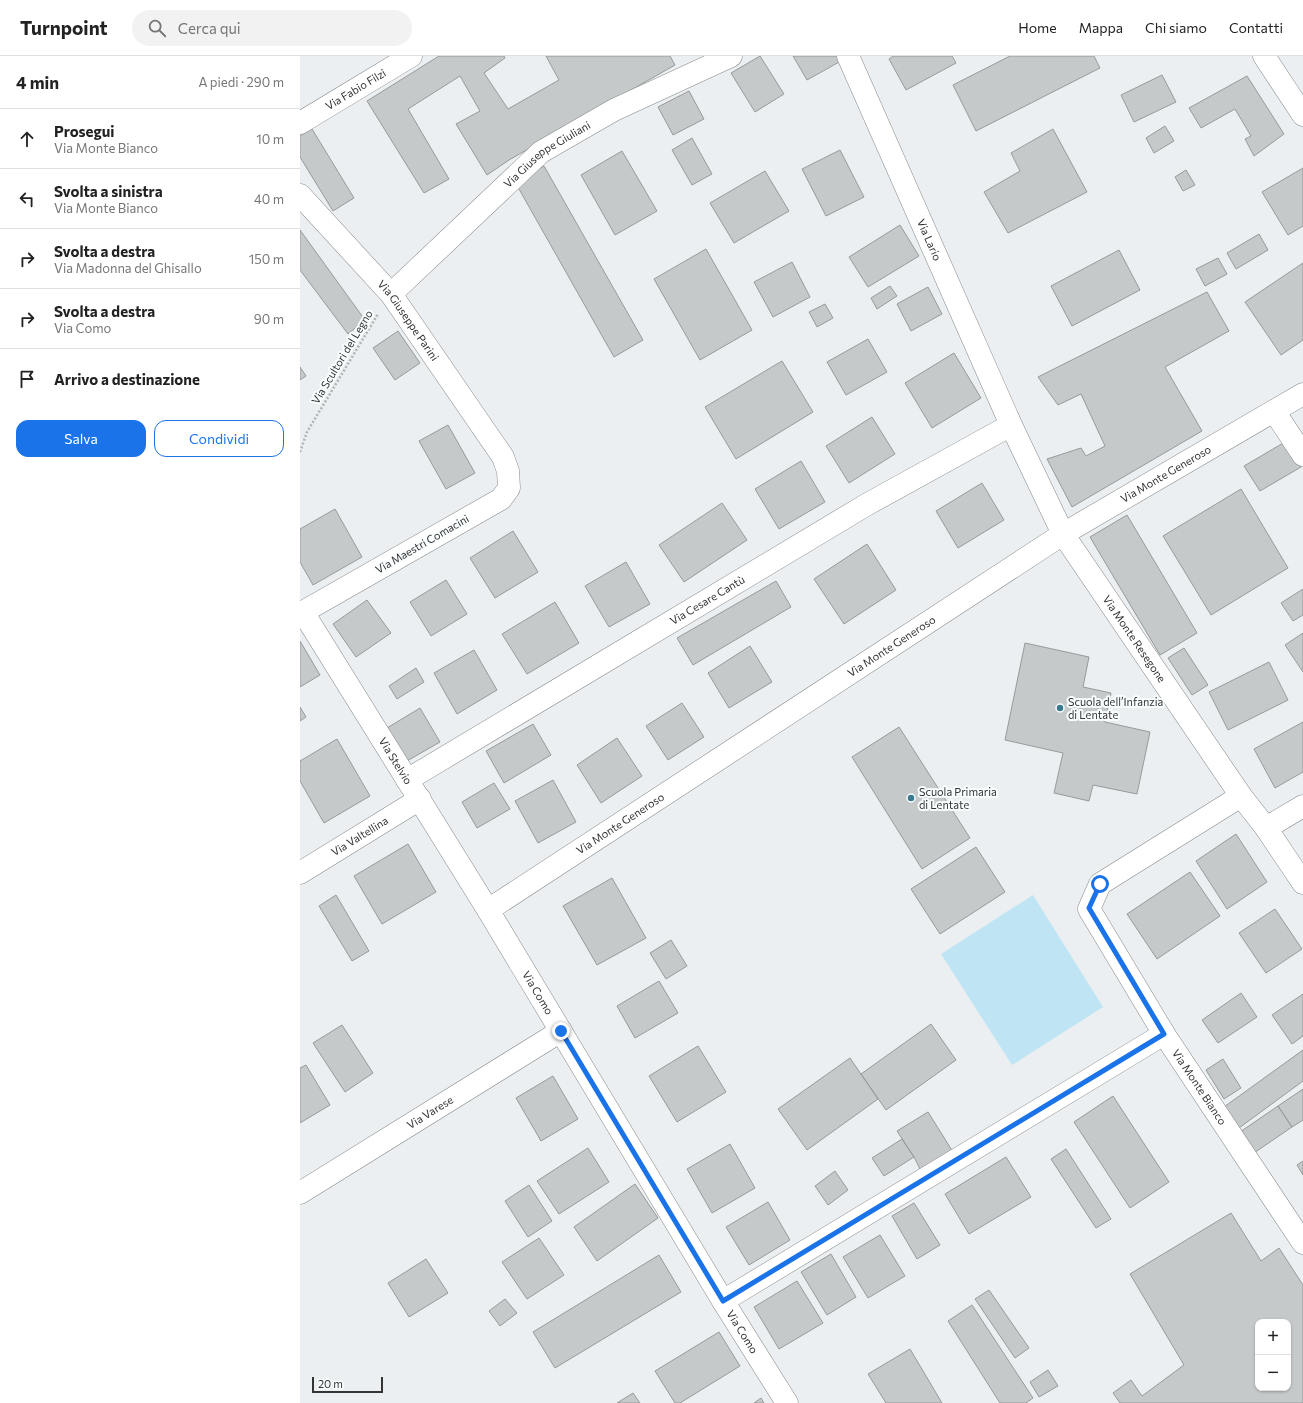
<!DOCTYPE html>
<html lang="it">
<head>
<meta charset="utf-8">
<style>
	body { margin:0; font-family:Commissioner,sans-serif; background:#f2f2f2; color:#222 }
	.controls { position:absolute; right:12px; bottom:12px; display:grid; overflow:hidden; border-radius:8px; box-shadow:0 1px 3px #0004 }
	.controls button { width:36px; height:36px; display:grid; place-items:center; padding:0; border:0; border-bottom:1px solid #e0e0e0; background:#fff; color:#222; font:20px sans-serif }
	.scale { position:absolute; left:12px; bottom:10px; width:71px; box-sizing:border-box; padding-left:4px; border:2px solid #333434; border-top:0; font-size:11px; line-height:14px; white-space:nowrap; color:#333434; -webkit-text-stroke:3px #f9fdfe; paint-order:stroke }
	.stop { position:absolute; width:12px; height:12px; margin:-9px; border:3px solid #1a73e8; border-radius:50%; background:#fff }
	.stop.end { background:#1a73e8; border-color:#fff; box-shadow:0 1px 4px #0008 }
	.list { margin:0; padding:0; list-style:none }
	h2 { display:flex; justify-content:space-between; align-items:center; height:52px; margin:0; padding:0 16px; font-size:17px }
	h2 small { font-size:13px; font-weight:400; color:#767676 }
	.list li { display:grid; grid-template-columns:26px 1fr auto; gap:12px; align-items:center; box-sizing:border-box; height:60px; padding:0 16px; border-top:1px solid #e0e0e0 }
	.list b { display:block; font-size:15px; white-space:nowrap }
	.list p { margin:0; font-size:13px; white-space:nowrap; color:#767676 }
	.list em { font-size:13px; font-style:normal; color:#767676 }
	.actions { display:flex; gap:8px; padding:12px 16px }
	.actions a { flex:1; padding:9px 0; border:1px solid #1a73e8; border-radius:12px; text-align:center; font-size:14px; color:#1a73e8 }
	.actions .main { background:#1a73e8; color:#fff }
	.icon { flex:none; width:22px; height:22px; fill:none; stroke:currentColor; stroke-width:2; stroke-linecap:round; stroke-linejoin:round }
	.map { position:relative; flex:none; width:1003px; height:1347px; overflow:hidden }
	header { display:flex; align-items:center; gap:24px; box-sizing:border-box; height:56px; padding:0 20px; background:#fff; border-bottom:1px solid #e0e0e0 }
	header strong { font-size:19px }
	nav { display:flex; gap:22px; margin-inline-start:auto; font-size:14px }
	.search { width:280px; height:36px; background:#f2f2f2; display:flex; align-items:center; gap:10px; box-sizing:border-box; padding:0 14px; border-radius:22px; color:#767676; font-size:15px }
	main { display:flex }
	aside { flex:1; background:#fff }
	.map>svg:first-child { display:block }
	.green { fill:#bfe5f4 }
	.building { fill:#c5c9ca; stroke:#979a9b; fill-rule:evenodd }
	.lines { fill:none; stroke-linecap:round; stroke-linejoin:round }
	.minor-casing { stroke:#86898a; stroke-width:23 }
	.path { stroke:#b0b3b4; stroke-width:2.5; stroke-dasharray:2 2; stroke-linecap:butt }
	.minor { stroke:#fff; stroke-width:22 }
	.route { stroke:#1a73e8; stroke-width:5 }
	.poi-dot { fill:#3b798f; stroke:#f9fdfe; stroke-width:1.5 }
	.labels { text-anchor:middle; stroke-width:4; stroke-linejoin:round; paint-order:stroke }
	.street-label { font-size:11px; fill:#333434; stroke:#f9fdfe }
	.poi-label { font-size:11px; fill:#333434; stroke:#f9fdfe; text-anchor:start }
</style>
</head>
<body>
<header>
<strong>Turnpoint</strong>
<div class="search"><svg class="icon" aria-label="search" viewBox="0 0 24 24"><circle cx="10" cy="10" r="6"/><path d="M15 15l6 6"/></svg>Cerca qui</div>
<nav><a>Home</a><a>Mappa</a><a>Chi siamo</a><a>Contatti</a></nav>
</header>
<main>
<aside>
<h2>4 min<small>A piedi · 290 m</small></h2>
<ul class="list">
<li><svg class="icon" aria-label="ahead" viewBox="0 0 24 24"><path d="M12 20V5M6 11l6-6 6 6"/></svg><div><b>Prosegui</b><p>Via Monte Bianco</p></div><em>10 m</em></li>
<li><svg class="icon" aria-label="left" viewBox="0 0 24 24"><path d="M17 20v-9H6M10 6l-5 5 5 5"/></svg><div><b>Svolta a sinistra</b><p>Via Monte Bianco</p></div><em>40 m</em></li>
<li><svg class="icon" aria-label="right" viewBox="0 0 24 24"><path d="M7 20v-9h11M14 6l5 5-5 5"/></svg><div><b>Svolta a destra</b><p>Via Madonna del Ghisallo</p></div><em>150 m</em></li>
<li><svg class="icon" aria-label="right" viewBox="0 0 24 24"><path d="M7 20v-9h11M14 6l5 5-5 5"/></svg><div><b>Svolta a destra</b><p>Via Como</p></div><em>90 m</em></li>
<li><svg class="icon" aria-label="arrive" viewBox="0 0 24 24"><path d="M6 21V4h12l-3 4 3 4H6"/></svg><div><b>Arrivo a destinazione</b></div></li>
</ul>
<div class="actions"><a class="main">Salva</a><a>Condividi</a></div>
</aside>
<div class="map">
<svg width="1003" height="1347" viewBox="0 0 1003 1347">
	<rect width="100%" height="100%" fill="#eceff1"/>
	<path class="green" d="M 733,839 L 803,951 L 712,1009 L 641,898 Z"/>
	<path class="building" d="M 139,0 L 204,0 L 205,2 L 184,17 L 208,53 L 259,24 L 246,0 L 370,0 L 375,9 L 209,104 L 187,119 L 156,68 L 180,55 L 160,20 L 108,53 L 149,123 L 124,137 L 67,45 Z
		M 460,0 L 484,38 L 455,56 L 431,17 Z
		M 493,0 L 538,0 L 541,5 L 507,24 Z
		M 593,0 L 652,0 L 656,7 L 606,34 L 589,3 Z
		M 710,0 L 794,0 L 800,12 L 676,75 L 653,29 Z
		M 862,19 L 876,46 L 834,66 L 821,39 Z
		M 947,20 L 984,78 L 954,100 L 945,83 L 951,80 L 935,53 L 901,72 L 889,52 Z
		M 389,35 L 404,63 L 373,79 L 358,51 Z
		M 865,70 L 874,85 L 854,97 L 846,82 Z
		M 12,73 L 54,142 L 33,155 L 0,101 L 0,80 Z
		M 753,73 L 787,136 L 708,177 L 684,136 L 720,115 L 711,97 Z
		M 392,82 L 412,118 L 392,129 L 372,94 Z
		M 540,94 L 564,141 L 526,160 L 502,113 Z
		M 322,95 L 357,155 L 315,179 L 281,119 Z
		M 244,110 L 343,284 L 314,301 L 215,126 Z
		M 1003,112 L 1003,170 L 988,179 L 962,136 Z
		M 886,114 L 895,129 L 883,135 L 875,121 Z
		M 465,115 L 489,155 L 434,187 L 410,147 Z
		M 600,169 L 619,200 L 568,231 L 549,201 Z
		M 0,174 L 65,264 L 48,278 L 0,214 Z
		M 959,178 L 968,194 L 936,213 L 927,197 Z
		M 406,193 L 452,274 L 400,304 L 354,223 Z
		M 819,194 L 840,234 L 772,270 L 751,230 Z
		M 918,202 L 927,218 L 905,230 L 896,213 Z
		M 492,206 L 510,241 L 473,261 L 454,226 Z
		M 1003,207 L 1003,284 L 981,299 L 945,246 Z
		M 590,230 L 597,240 L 577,253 L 571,242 Z
		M 628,231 L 642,258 L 611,275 L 597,248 Z
		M 907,236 L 929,275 L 865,311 L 902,375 L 772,451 L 747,403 L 781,392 L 786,400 L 805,390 L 781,338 L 758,349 L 738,321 Z
		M 525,248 L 533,262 L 517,271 L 509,256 Z
		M 98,275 L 120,307 L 95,324 L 73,292 Z
		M 568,283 L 587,316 L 546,339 L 527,306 Z
		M 654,297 L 681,342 L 632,372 L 605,327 Z
		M 482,305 L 513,356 L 436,403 L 405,351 Z
		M 0,311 L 6,320 L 0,324 Z
		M 572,361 L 595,398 L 549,427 L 526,390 Z
		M 148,369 L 175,417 L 146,433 L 119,385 Z
		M 985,386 L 1001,411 L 960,435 L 944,410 Z
		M 501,405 L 525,446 L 479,473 L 455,433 Z
		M 682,427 L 704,464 L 658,492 L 636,455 Z
		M 941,433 L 988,512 L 911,559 L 863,480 Z
		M 422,447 L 447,484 L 384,526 L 359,489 Z
		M 35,453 L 62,501 L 13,529 L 0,506 L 0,473 Z
		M 827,459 L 897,577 L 860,599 L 790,481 Z
		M 213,475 L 238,516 L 195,542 L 170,502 Z
		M 567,488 L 596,534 L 544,568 L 514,523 Z
		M 326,506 L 350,548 L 309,571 L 285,530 Z
		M 146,524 L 167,558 L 131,580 L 110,546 Z
		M 476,525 L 491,551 L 393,609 L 377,582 Z
		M 1003,533 L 1003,559 L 993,565 L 981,547 Z
		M 67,544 L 91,577 L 56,601 L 33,568 Z
		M 255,546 L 279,587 L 227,618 L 202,578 Z
		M 1003,577 L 1003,616 L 985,589 Z
		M 0,585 L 20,619 L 0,631 Z
		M 725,587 L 789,601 L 783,631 L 811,637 L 805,666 L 850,676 L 837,738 L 793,729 L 789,745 L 754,737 L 763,697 L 705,684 Z
		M 450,590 L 472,626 L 429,652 L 408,617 Z
		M 884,592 L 908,629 L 892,639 L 868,602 Z
		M 174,594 L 197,634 L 157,658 L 134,617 Z
		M 969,606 L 988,644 L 928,674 L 909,636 Z
		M 116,612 L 124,626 L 97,643 L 89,630 Z
		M 382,647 L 404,681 L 368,704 L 346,670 Z
		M 0,651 L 6,661 L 0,665 Z
		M 120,652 L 140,686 L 107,705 L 87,672 Z
		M 1003,666 L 1003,716 L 975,732 L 954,693 Z
		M 233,668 L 251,699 L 204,727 L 186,695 Z
		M 599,671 L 670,782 L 622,813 L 552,701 Z
		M 317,682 L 342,720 L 301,747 L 277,709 Z
		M 37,683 L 70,740 L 24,767 L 0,725 L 0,705 Z
		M 253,724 L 276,766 L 238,787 L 215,745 Z
		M 194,727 L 210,753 L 177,772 L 162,746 Z
		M 936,778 L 967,826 L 927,853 L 896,805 Z
		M 108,788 L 136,836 L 82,868 L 54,820 Z
		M 676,791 L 705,836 L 640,878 L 611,833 Z
		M 890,816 L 920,860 L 857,903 L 827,858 Z
		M 312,822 L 346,882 L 297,909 L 263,850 Z
		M 36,839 L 69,895 L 52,905 L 19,850 Z
		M 975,853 L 1002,893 L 966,917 L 939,877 Z
		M 371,884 L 387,910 L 366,923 L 350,897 Z
		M 359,925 L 378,957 L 335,982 L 317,950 Z
		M 941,937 L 957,961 L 918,987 L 902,964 Z
		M 1003,938 L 1003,980 L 992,988 L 972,959 Z
		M 631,968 L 656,1004 L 586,1054 L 561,1018 Z
		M 42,969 L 73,1017 L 45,1036 L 13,987 Z
		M 398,990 L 426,1036 L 377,1066 L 349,1020 Z
		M 1003,994 L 1003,1025 L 939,1072 L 924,1051 Z
		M 550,1002 L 578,1043 L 507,1094 L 478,1053 Z
		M 923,1003 L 941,1032 L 924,1043 L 906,1014 Z
		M 6,1009 L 30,1049 L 0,1067 L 0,1012 Z
		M 253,1020 L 278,1063 L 241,1085 L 216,1042 Z
		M 1003,1033 L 1003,1064 L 992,1071 L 978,1050 Z
		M 813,1040 L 869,1126 L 830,1152 L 774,1066 Z
		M 978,1050 L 992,1071 L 954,1097 L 940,1076 Z
		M 628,1056 L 653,1096 L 621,1115 L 614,1101 L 597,1075 Z
		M 602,1083 L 614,1101 L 584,1120 L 572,1102 Z
		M 430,1088 L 455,1132 L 412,1157 L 387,1113 Z
		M 288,1092 L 309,1126 L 259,1158 L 237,1125 Z
		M 766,1093 L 811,1163 L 796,1172 L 751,1103 Z
		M 706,1101 L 731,1141 L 669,1178 L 645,1138 Z
		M 1003,1105 L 1003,1119 L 997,1109 Z
		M 535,1115 L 548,1134 L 528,1149 L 515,1130 Z
		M 335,1128 L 358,1162 L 297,1205 L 274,1171 Z
		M 229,1129 L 252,1165 L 228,1181 L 205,1145 Z
		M 468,1146 L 490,1184 L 449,1209 L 426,1171 Z
		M 614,1147 L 640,1189 L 617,1203 L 592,1160 Z
		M 931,1157 L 961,1205 L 979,1192 L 1003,1229 L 1003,1347 L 820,1347 L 813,1337 L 831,1324 L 842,1340 L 884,1309 L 830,1218 ZM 958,1266 L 988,1266 L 988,1332 L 958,1332 Z
		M 580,1179 L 605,1220 L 568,1242 L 543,1201 Z
		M 239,1182 L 264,1219 L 227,1243 L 202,1206 Z
		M 531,1198 L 556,1241 L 527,1259 L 501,1216 Z
		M 359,1199 L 381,1236 L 255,1312 L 233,1276 Z
		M 126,1203 L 148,1237 L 109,1261 L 88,1227 Z
		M 497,1225 L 523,1267 L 479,1293 L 454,1251 Z
		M 689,1234 L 729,1292 L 715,1302 L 675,1243 Z
		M 205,1243 L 217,1257 L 200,1270 L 189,1255 Z
		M 672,1249 L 733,1342 L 726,1347 L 700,1347 L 648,1265 Z
		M 419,1276 L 440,1310 L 380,1347 L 375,1347 L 355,1315 Z
		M 610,1293 L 642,1347 L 586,1347 L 568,1318 Z
		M 748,1314 L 758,1330 L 739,1341 L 730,1326 Z
		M 333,1337 L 340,1347 L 317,1347 Z
		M 461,1342 L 464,1347 L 454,1347 Z"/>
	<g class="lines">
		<defs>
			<g id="minor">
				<path id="s1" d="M 548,0 L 711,369 L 763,478 L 941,740 L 966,772 L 1003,827"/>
				<path d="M 964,0 L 1003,59"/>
				<path id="s2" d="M 0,67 L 111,0"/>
				<path id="s3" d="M 0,139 L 91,238 L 203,401 L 208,415 L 209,432 L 201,443 L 3,556 L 188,854 L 423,1245 L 487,1347"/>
				<path id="s4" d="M 91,238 L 241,96 L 314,54 L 431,0"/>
				<path d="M 974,355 L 1003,399"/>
				<path id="s5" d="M 107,724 L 566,449 L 711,369"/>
				<path id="s6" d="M 941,740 L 800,828 L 789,853 L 864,978 L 1003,1187"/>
				<path d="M 966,772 L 1003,750"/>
				<path id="s7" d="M 0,817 L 120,743"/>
				<path id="s8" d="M 188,854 L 763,478 L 1003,338"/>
				<path id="s9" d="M 0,1137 L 261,975"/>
				<path d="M 423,1245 L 864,978"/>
			</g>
		</defs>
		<use href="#minor" class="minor-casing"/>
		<path class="path" d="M 0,396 L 7,376 L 78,258"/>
		<use href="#minor" class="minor"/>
	</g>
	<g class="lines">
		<path class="route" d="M 261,975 L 423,1245 L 864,978 L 789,852 L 800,828"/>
	</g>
	<g class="poi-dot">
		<circle cx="760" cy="652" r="4"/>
		<circle cx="611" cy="742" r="4"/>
	</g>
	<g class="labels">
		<g class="street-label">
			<text dy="4" stroke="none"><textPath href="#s2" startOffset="65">Via Fabio Filzi</textPath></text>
			<text dy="4" stroke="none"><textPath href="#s4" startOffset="210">Via Giuseppe Giuliani</textPath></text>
			<text dy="4" stroke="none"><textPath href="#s1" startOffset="201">Via Lario</textPath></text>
			<text dy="4" stroke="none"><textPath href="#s3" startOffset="166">Via Giuseppe Parini</textPath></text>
			<text transform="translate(42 301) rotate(-59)" y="4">Via Scultori del Legno</text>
			<text dy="4" stroke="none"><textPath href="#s8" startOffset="806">Via Monte Generoso</textPath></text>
			<text transform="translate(122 488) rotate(-30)" y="4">Via Maestri Comacini</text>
			<text dy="4" stroke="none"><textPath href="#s5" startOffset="350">Via Cesare Cantù</textPath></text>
			<text dy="4" stroke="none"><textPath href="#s1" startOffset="651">Via Monte Resegone</textPath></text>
			<text dy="4" stroke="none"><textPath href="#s8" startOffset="482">Via Monte Generoso</textPath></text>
			<text dy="4" stroke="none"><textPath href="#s3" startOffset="781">Via Stelvio</textPath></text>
			<text dy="4" stroke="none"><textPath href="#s8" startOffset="158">Via Monte Generoso</textPath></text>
			<text dy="4" stroke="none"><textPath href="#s7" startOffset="70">Via Valtellina</textPath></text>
			<text dy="4" stroke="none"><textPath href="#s3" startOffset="1053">Via Como</textPath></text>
			<text dy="4" stroke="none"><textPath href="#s6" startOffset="403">Via Monte Bianco</textPath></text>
			<text dy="4" stroke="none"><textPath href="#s9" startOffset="153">Via Varese</textPath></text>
			<text dy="4" stroke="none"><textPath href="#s3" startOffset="1449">Via Como</textPath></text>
		</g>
		<g class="poi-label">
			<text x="768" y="650">Scuola dell’Infanzia<tspan x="768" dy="13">di Lentate</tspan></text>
			<text x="619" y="740">Scuola Primaria<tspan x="619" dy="13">di Lentate</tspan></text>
		</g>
	</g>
</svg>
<div class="controls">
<button>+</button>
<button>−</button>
</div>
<div class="scale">20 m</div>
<div class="stop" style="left:800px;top:828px"></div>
<div class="stop end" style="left:261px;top:975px"></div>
</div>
</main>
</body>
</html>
